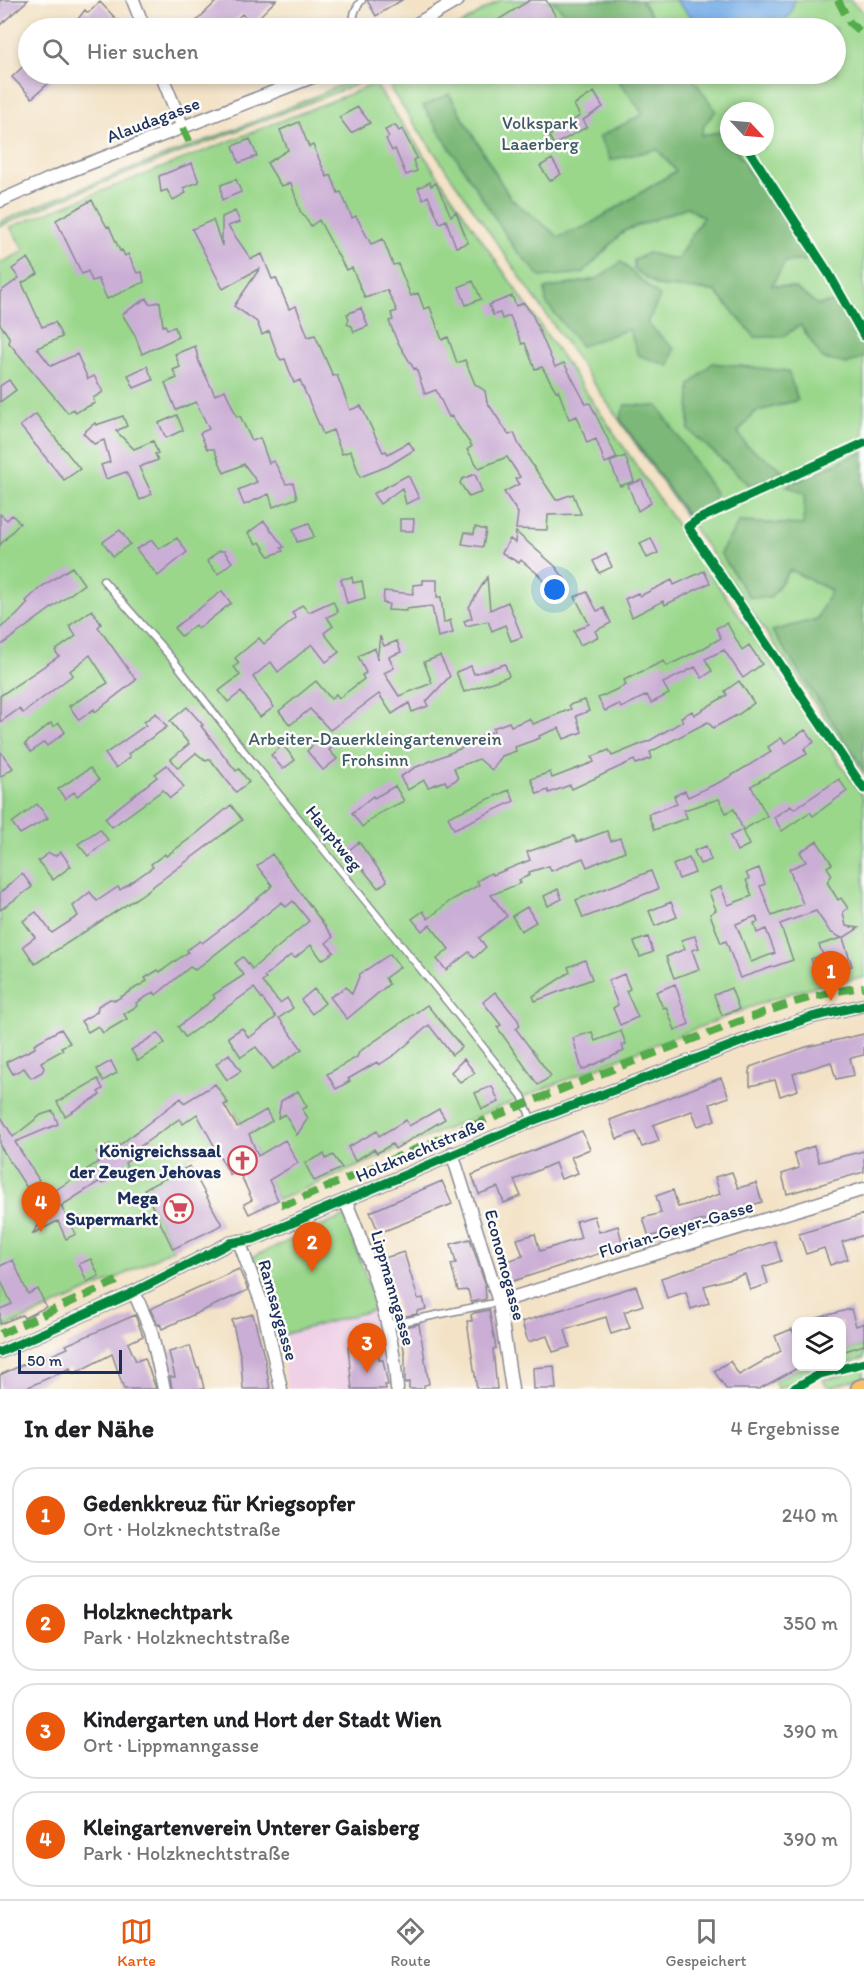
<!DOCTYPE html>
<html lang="de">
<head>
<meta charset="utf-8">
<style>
	body { margin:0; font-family:Itim,sans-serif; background:#f6f6f6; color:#202124 }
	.controls { position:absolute; right:18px; bottom:18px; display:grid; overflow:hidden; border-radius:12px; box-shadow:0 3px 9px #0003 }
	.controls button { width:54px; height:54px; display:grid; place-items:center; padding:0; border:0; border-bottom:2px solid #e0e0e0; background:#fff; color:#202124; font:30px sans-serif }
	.compass { position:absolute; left:720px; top:102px; width:54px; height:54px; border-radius:50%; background:#fff; box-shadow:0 3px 9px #0003; rotate:116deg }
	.scale { position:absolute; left:18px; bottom:15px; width:104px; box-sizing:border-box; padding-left:6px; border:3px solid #1b2f5e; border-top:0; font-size:16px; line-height:21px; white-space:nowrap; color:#1b2f5e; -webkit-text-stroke:4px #fdfcf7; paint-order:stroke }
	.you { position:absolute; left:555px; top:590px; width:21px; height:21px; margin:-15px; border:4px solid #fff; border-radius:50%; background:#1a73e8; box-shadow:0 0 0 9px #1a73e833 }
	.badge { display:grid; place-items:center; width:39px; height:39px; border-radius:50%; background:#ea580c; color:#fff; font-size:20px; font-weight:700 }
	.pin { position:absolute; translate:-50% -50px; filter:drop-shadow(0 2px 3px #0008) }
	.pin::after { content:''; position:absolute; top:32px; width:21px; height:18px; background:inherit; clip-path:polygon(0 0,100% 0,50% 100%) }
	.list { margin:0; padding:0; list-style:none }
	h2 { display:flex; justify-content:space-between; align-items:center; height:78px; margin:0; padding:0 24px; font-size:26px }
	h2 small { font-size:20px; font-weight:400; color:#757577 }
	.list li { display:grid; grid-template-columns:39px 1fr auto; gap:18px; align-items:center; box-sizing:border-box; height:96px; margin:0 12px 12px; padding:0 12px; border:2px solid #e0e0e0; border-radius:24px }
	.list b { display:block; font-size:22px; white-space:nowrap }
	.list p { margin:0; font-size:20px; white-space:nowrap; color:#757577 }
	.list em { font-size:20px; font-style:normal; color:#757577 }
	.icon { flex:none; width:33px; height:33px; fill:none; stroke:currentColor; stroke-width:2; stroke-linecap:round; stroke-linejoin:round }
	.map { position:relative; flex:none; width:864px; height:1389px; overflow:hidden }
	.search { position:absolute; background:#fff; box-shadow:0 3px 9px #0003; left:18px; right:18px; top:18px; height:66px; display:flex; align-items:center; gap:15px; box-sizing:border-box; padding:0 21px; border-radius:33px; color:#757577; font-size:22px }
	.sheet { height:510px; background:#fff }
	nav { display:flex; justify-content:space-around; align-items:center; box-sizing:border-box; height:84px; border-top:2px solid #e0e0e0; background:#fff; font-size:16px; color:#757577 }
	nav a { display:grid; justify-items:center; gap:3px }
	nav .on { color:#ea580c }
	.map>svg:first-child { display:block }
	.built { fill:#efd0e6 }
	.green { fill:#9ad78b; stroke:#5a8374; stroke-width:1.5; fill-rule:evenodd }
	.forest { fill:#7bb877; stroke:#4b746a; stroke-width:1.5 }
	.water { fill:#79afe7; stroke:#4a6fa2; stroke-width:1.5 }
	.building { fill:#cbaed5; fill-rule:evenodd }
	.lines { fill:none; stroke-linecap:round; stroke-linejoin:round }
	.service-casing { stroke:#878892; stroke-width:9 }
	.minor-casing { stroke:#878892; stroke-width:15 }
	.primary-casing { stroke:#878892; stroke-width:21 }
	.service { stroke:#fff; stroke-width:6 }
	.minor { stroke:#fff; stroke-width:12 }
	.primary { stroke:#f7c06c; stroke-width:18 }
	.quiet { stroke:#52ab49; stroke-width:8; stroke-dasharray:15 8; stroke-linecap:butt }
	.cycleway-casing { stroke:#fdfcf7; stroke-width:13 }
	.cycleway { stroke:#00873e; stroke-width:9 }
	.labels { text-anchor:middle; stroke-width:5; stroke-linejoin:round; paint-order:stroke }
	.street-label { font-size:18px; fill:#1b2f5e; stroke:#fdfcf7 }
	.park-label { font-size:18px; fill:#3b5969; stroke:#fdfcf7 }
	.poi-label { font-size:18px; font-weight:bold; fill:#1b2f5e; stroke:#fdfcf7; text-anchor:end }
</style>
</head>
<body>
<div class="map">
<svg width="864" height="1389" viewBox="0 0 864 1389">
	<rect width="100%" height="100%" fill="#fdfcf7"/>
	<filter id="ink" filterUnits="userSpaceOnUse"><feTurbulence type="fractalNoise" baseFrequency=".0167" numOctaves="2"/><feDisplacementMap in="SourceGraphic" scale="12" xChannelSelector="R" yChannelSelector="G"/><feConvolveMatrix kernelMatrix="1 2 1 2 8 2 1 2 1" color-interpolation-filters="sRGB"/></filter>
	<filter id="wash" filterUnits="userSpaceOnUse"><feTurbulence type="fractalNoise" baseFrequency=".008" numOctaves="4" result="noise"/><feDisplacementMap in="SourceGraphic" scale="24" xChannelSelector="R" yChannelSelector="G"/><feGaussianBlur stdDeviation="1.35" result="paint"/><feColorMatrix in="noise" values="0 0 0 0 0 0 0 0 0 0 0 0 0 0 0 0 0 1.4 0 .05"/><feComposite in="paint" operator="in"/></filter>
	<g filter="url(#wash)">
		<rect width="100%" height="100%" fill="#f3e2c6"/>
		<path class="built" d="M 377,1309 L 391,1389 L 288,1389 L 278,1336 Z"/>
		<path class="green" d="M 500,0 L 552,0 L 580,28 L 455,28 Z
			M 641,0 L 675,0 L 702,28 L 660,28 Z
			M 794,0 L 850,0 L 864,13 L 864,344 L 838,302 L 817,305 L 795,288 L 772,285 L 785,261 L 810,260 L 761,183 L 750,174 L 734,147 L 765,147 L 765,111 L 729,111 L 729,142 L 720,132 L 701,135 L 704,125 L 690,74 L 836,74 L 836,28 L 774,28 L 791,14 Z
			M 365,74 L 378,74 L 365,81 L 77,193 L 0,226 L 0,222 C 120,169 246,130 365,74 Z
			M 392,74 L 614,74 L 644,114 L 610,160 L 657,149 L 676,171 L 587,226 L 559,237 L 510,198 L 449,94 L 515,249 L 583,273 L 624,231 L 687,207 L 703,217 L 677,260 L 648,253 L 658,286 L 715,291 L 755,337 L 782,337 L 800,325 L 847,364 L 864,357 L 864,451 L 787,486 L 805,493 L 804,525 L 739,522 L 770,598 L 790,570 L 831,590 L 817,619 L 773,631 L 864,769 L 864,774 L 391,90 ZM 597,279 L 674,349 L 545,289 ZM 690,385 L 798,400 L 755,412 L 738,432 L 746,445 L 784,471 L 751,486 L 689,430 Z
			M 375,84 L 864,798 L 864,978 C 797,983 732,1016 669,1039 C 537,1090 408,1145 278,1200 L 252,1143 L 227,1099 L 200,1119 L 219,1152 L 210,1147 L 186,1158 L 190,1166 L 144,1189 L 173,1249 L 117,1278 L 0,1330 L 0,263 L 25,251 L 10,227 Z
			M 345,1216 L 377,1309 L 278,1336 L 252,1257 Z
			M 864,1345 L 864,1359 L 842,1365 L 842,1352 Z
			M 803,1367 L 836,1367 L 778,1389 L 774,1380 Z
			M 864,1368 L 864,1377 L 832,1387 L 826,1385 L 823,1380 Z"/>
		<path class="forest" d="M 552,0 L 641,0 L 660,28 L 580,28 Z
			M 614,74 L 690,74 L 716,111 L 704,125 L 701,135 L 720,132 L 729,142 L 729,147 L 735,148 L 750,174 L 761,183 L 810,260 L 785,262 L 772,285 L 795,288 L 818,305 L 838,301 L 864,344 L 864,357 L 847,364 L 823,359 L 800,325 L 782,337 L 755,337 L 715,291 L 658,286 L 634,269 L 634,260 L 648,253 L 677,260 L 703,217 L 687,207 L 624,231 L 583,273 L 541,277 L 515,249 L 423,106 L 449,94 L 510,198 L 559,237 L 587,226 L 676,171 L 657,149 L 611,160 L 599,137 L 643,114 Z
			M 621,262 L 660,297 L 647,323 L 674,349 L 669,366 L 638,355 L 629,329 L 581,346 L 546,303 L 545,289 L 597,279 Z
			M 712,363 L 788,371 L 798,400 L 755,412 L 738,432 L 746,445 L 784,471 L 751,486 L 689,430 L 690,385 Z
			M 625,405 L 658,406 L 716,494 L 712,505 L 692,514 L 686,514 L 620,419 Z
			M 864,451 L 864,769 L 772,631 L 817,619 L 831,590 L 790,570 L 770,598 L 749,597 L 720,553 L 739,522 L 803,525 L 805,494 L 787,486 Z"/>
		<path class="water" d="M 675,0 L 794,0 L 791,14 L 774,28 L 702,28 Z"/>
		<g id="blocks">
			<path class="building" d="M 0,0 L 28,0 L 0,25 Z
				M 218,0 L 276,0 L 252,24 L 242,14 L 227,28 L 189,28 Z
				M 367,0 L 402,0 L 376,16 Z
				M 530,0 L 546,0 L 563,28 L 535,28 L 529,19 L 514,28 L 485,28 Z
				M 100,2 L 119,22 L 112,28 L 71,28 L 85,10 L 88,13 Z
				M 28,62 L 28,74 L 59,74 L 32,98 L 12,77 Z
				M 594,92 L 603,107 L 583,120 L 587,127 L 554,145 L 549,136 L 580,116 L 574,105 Z
				M 358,107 L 370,123 L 351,133 L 339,117 Z
				M 299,122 L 309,147 L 313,145 L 325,173 L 327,177 L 331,175 L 338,193 L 341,192 L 352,218 L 356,216 L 371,244 L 383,239 L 393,265 L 398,264 L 411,296 L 418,293 L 424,309 L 430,307 L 442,340 L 448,337 L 457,363 L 465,360 L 475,384 L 485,391 L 487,402 L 509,435 L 514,433 L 519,445 L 556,500 L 573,494 L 581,514 L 548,515 L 547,530 L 516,529 L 518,513 L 504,492 L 519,484 L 515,479 L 520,477 L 507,457 L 479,468 L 467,450 L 472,446 L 451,416 L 449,417 L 436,390 L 425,394 L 416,368 L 414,369 L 397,341 L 389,321 L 393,320 L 391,313 L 397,311 L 387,290 L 365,298 L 352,268 L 346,270 L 319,220 L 311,226 L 300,211 L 291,183 L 281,186 L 267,163 L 288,150 L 280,130 Z
				M 395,125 L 399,131 L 402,129 L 417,158 L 413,160 L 417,171 L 406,175 L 395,149 L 392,151 L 386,139 L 389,137 L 385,130 Z
				M 250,139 L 257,156 L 239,163 L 233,146 Z
				M 552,159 L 561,174 L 550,181 L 540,166 Z
				M 192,163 L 199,182 L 183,188 L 186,193 L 173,200 L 167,190 L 161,192 L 159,176 Z
				M 236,179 L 241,192 L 222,200 L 221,185 Z
				M 430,182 L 431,186 L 436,183 L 451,216 L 456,212 L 468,243 L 456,247 L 446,220 L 440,223 L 428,196 L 423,199 L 418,188 Z
				M 92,200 L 107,227 L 109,226 L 120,251 L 122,250 L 125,256 L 128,254 L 137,273 L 142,272 L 144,282 L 107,299 L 98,279 L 92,281 L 88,271 L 82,274 L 56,220 Z
				M 235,211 L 240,222 L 228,226 L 251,259 L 262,254 L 272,279 L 276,278 L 289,309 L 296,306 L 308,337 L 315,335 L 333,376 L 337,375 L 350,410 L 361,406 L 383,452 L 386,451 L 388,454 L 409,442 L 414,450 L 388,466 L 360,477 L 351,451 L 342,454 L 333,430 L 323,434 L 300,380 L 294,383 L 285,359 L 281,360 L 278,356 L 269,331 L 262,335 L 257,322 L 234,306 L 260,268 L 223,289 L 192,229 L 213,220 L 222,246 L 222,217 Z
				M 28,258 L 38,274 L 22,283 L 42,327 L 55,322 L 62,337 L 37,348 L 51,366 L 77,354 L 88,379 L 94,376 L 103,392 L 93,398 L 95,403 L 76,412 L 73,409 L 68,413 L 9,343 L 9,337 L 0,324 L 0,292 L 19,278 L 12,269 Z
				M 473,281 L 481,299 L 466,305 L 459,287 Z
				M 512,296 L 516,306 L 524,303 L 532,314 L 555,367 L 564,363 L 586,404 L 590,403 L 617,458 L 605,463 L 596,439 L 587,443 L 577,416 L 569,419 L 558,390 L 556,391 L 542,367 L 535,369 L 525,343 L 522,344 L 510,316 L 502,319 L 500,313 L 493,315 L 489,305 Z
				M 147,298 L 149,304 L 160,302 L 163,326 L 165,325 L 167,329 L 175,327 L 178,337 L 142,354 L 135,335 L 122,314 Z
				M 361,308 L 368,326 L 354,332 L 352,326 L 347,324 L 349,319 L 347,314 Z
				M 195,346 L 199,362 L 215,395 L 225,390 L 237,417 L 240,416 L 252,441 L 260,438 L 269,463 L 274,461 L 286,484 L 293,483 L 297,498 L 273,507 L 269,494 L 244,505 L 238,490 L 257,482 L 244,464 L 224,473 L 214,449 L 207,449 L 200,433 L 209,429 L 196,402 L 176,410 L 165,383 L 177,378 L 173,370 L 180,367 L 175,354 Z
				M 147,366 L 153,380 L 134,388 L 128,375 Z
				M 9,380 L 16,390 L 0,402 L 0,386 Z
				M 36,414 L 80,469 L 64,480 L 20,426 Z
				M 177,415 L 183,430 L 166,438 L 159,423 Z
				M 123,416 L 127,426 L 116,431 L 134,449 L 153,441 L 158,453 L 155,454 L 158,460 L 139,467 L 152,494 L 140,500 L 126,472 L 106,479 L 101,465 L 110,462 L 104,440 L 94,444 L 83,433 L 95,423 L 96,425 Z
				M 625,456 L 634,481 L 620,486 L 610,462 Z
				M 475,474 L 482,492 L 469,497 L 460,483 L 462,479 Z
				M 408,475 L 419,498 L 406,504 L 402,488 L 380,504 L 373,494 Z
				M 642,480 L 651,503 L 638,511 L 628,485 Z
				M 0,514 L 7,520 L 12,515 L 20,523 L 0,545 Z
				M 400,519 L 414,519 L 413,531 L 400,531 Z
				M 264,521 L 284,547 L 281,548 L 283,551 L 269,556 L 260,542 L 256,544 L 248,533 Z
				M 309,523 L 314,537 L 297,542 L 293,529 Z
				M 475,527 L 486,530 L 483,547 L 462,544 L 465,532 L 474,534 Z
				M 120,530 L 130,544 L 113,556 L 103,542 Z
				M 516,532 L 555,566 L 568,583 L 553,594 L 539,575 L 521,560 L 519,563 L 502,553 L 510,539 L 515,543 Z
				M 177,538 L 187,552 L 158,576 L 136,549 L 152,540 L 159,549 Z
				M 651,538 L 658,553 L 647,558 L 640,543 Z
				M 219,551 L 224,551 L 232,562 L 218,574 L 207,561 Z
				M 606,554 L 612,567 L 599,573 L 593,561 Z
				M 72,567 L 84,584 L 0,646 L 0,628 L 16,616 L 28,603 L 26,601 L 41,587 Z
				M 704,571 L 710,583 L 665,605 L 663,601 L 632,617 L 625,599 L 638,593 L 640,596 L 672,580 L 674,585 Z
				M 352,577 L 353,583 L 362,581 L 365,598 L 347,603 L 341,579 Z
				M 487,577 L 490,610 L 508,602 L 522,637 L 511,641 L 505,625 L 492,631 L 488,621 L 466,626 L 464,621 L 472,618 L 469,607 Z
				M 423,580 L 437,580 L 437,597 L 441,597 L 444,623 L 450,620 L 453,633 L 438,637 L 432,606 L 406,609 L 406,611 L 388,610 L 389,604 L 383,603 L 384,591 L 413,594 L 413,585 L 423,584 Z
				M 222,591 L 231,603 L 198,629 L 195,625 L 181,636 L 174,628 Z
				M 587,592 L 597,611 L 604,608 L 611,623 L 595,631 L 598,637 L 580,645 L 574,631 L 589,624 L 575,597 Z
				M 333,601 L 338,612 L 327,617 L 333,626 L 324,633 L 339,652 L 326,662 L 312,644 L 278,672 L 271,662 L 253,677 L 274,707 L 260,717 L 241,692 L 228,702 L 219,691 L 240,675 L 234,667 L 239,663 L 235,658 L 259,638 L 264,644 L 296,618 L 292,613 L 302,605 L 309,612 Z
				M 92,610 L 101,624 L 98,627 L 136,680 L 95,712 L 94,709 L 79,720 L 69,706 L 108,683 L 90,655 L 70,671 L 73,675 L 69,678 L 23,713 L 19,709 L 0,722 L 0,696 L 59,656 L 55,651 L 76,636 L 69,626 Z
				M 727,623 L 742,650 L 749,645 L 762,664 L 743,678 L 724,650 L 705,659 L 712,671 L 702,678 L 695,667 L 663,683 L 669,694 L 651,703 L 647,695 L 621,708 L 619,704 L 605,711 L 598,698 L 626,685 L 624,680 L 664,661 L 667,666 L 702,649 L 721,638 L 716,628 Z
				M 380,636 L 384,646 L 397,641 L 401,652 L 389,657 L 394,668 L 384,673 L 399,696 L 432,683 L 424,662 L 440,656 L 450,676 L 426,702 L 428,706 L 412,712 L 409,703 L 392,714 L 379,694 L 330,730 L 310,709 L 290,725 L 279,711 L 316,681 L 331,699 L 336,694 L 339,698 L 364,679 L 362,675 L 366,673 L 358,656 L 375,648 L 377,660 Z
				M 505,664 L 509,676 L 464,692 L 456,672 L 471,666 L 474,674 Z
				M 739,681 L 754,703 L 739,714 L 713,728 L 708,722 L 650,752 L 652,758 L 636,764 L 634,760 L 572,789 L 570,785 L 549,793 L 548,790 L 537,794 L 531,779 L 550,772 L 552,778 L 594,762 L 592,757 L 609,750 L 612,756 L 651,740 L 683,721 L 681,717 L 692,711 L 694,715 L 727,695 L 725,691 Z
				M 585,700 L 589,711 L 576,716 L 582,732 L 564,739 L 559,728 L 539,736 L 540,738 L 515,747 L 516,751 L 502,756 L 492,770 L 479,759 L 454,768 L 458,779 L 447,785 L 445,781 L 428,787 L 424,780 L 408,790 L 400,777 L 414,768 L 469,745 L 472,740 L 494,731 L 493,728 L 509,722 L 511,726 L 529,719 L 533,724 L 571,709 L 569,705 Z
				M 187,707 L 203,725 L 201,726 L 236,771 L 239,769 L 249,782 L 236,792 L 210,759 L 206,761 L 196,753 L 178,768 L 171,759 L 189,744 L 170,721 Z
				M 156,713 L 167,727 L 128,754 L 130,757 L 116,768 L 105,754 L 146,725 L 144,722 Z
				M 51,723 L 53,727 L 59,723 L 65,732 L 47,746 L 44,742 L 31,752 L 25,744 Z
				M 805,730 L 814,742 L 804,749 L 807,754 L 751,786 L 767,816 L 743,830 L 734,809 L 726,813 L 719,799 L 684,810 L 687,818 L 654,830 L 648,814 L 677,804 L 674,796 L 685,791 L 688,797 L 724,780 L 771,752 L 768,747 L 781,738 L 785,743 Z
				M 324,733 L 334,746 L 329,750 L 337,759 L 323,770 L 307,751 Z
				M 283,745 L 295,760 L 283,769 L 271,755 Z
				M 0,751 L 13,768 L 0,777 Z
				M 167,765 L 184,787 L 170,798 L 163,790 L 112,827 L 105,818 L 157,777 L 155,774 Z
				M 90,768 L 99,780 L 77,796 L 74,792 L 65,799 L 58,789 Z
				M 839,779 L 847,791 L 813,816 L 810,812 L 782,831 L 774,817 L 791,806 L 794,809 Z
				M 395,786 L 404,801 L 378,814 L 362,827 L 352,813 L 373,796 L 374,798 Z
				M 509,790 L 514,801 L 454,829 L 448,817 Z
				M 37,804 L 48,818 L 20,834 L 12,823 Z
				M 231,805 L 242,820 L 140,896 L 35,964 L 23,946 L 35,937 L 23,921 L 36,912 L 52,933 L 78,916 L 73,906 L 90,892 L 97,901 L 118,887 L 120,890 L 153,867 L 151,864 L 165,854 L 166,856 L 196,834 Z
				M 100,829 L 108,840 L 88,856 L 78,844 Z
				M 742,830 L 749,845 L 737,851 L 730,836 Z
				M 607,831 L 611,841 L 620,838 L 625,851 L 587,867 L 583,858 L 551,871 L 549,866 L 529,872 L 530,875 L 519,880 L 521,883 L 491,895 L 507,916 L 479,938 L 486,947 L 474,958 L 469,952 L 446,970 L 437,959 L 449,949 L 430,925 L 422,931 L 412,919 L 423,911 L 428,919 L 450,901 L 479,885 L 477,881 L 491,873 L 493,875 L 530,860 L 527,852 L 574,836 L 577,842 Z
				M 817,841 L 832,864 L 827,867 L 832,875 L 827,882 L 838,900 L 841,898 L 848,908 L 843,912 L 846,926 L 859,928 L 843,938 L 852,966 L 834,971 L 835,975 L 819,981 L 811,959 L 823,955 L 819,945 L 842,938 L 830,932 L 816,911 L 780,924 L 793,960 L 740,978 L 726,941 L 721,943 L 710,914 L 716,910 L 709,892 L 721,887 L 728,905 L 752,896 L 746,880 L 749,879 L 746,873 L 759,868 L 765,884 L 760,886 L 772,916 L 803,904 L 789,869 L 806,862 L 800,852 ZM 756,916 L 758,922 L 754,923 L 757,933 L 766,929 L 775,953 L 751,962 L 736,924 Z
				M 359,842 L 387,881 L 378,888 L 348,851 Z
				M 706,846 L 711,860 L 700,864 L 694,851 Z
				M 61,852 L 71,866 L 53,880 L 38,861 L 49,853 L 55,856 Z
				M 272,854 L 333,937 L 326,943 L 334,952 L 322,960 L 311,945 L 295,958 L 291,955 L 264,977 L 266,979 L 262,982 L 280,1003 L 287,998 L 293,1008 L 279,1018 L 302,1049 L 273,1069 L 256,1047 L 241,1057 L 228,1037 L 242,1028 L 249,1038 L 276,1017 L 254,988 L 185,1037 L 178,1027 L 215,998 L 213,995 L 244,975 L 235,963 L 243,957 L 252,969 L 309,921 L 293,901 L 286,907 L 282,902 L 195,970 L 190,967 L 156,995 L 154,992 L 136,1003 L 137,1006 L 124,1014 L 127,1019 L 103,1033 L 98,1026 L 88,1032 L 81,1021 L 97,1012 L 98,1006 L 110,999 L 116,1000 L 147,981 L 145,978 L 158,970 L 160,972 L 188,952 L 187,950 L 200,941 L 202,943 L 222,928 L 270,888 L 272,885 L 257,866 Z
				M 689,858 L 695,873 L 679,879 L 673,865 Z
				M 651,871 L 658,889 L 583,918 L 576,900 Z
				M 22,873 L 32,887 L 0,910 L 0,893 Z
				M 558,889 L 562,899 L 548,906 L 544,896 Z
				M 671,902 L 677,917 L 655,926 L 649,911 Z
				M 527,907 L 536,922 L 521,931 L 512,916 Z
				M 695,936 L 699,948 L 692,950 L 699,969 L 674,978 L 666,957 L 685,949 L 681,940 Z
				M 648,937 L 653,952 L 640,957 L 634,942 Z
				M 390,954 L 400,967 L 385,978 L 389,984 L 347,1019 L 330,997 L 346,987 L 352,994 L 360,974 Z
				M 585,960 L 592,979 L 535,1001 L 533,996 L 570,972 L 568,967 Z
				M 624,974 L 630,989 L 626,991 L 638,1017 L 620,1025 L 613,1008 L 618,1005 L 608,981 Z
				M 675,984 L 689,1024 L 675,1030 L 666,1007 L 663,1008 L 656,992 Z
				M 731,988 L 739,1009 L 722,1015 L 714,995 Z
				M 314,989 L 325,1003 L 312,1014 L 301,1000 Z
				M 495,992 L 518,1020 L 520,1026 L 516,1029 L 551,1076 L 538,1085 L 497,1027 L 501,1025 L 483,1002 Z
				M 427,1005 L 462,1047 L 452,1055 L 429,1025 L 397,1053 L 379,1065 L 377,1062 L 348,1079 L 350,1081 L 336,1089 L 327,1074 L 357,1057 L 359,1052 Z
				M 61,1029 L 70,1043 L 61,1047 L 63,1050 L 41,1062 L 44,1068 L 42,1072 L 31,1078 L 24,1068 L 13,1074 L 6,1062 L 35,1048 L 34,1044 Z
				M 621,1031 L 626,1044 L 622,1045 L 624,1051 L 582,1070 L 573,1038 L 592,1032 L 595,1041 Z
				M 158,1033 L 165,1043 L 138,1061 L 131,1050 Z
				M 864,1034 L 864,1055 L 850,1058 L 854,1075 L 836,1079 L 831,1062 L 793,1074 L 798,1090 L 780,1096 L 775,1080 L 750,1086 L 750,1067 L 806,1047 Z
				M 229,1054 L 241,1071 L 227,1080 L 216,1064 Z
				M 464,1059 L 475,1073 L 460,1082 L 451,1072 Z
				M 111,1061 L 117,1073 L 103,1081 L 97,1069 Z
				M 721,1078 L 729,1097 L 710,1104 L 715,1120 L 698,1126 L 692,1111 L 653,1125 L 659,1141 L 642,1147 L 636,1132 L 617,1139 L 610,1120 Z
				M 98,1079 L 103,1089 L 98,1092 L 100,1095 L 65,1116 L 57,1102 Z
				M 215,1084 L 228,1103 L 224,1105 L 237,1127 L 266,1110 L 272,1121 L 249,1134 L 258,1156 L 285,1140 L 298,1163 L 269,1180 L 278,1200 L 249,1214 L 244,1204 L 252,1200 L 239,1171 L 230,1175 L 197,1114 L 183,1124 L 179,1119 L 138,1148 L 141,1152 L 125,1163 L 127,1168 L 102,1184 L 100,1181 L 61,1206 L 76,1234 L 66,1239 L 58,1221 L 32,1234 L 47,1214 L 43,1208 L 50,1204 L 47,1199 L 51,1197 L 50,1194 L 101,1160 L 96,1152 L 110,1144 L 113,1150 L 181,1098 L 184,1103 Z
				M 492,1086 L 499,1102 L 482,1109 L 475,1093 Z
				M 298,1091 L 307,1107 L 302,1109 L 308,1118 L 297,1135 L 285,1114 L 278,1118 L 281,1101 Z
				M 439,1109 L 445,1119 L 395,1149 L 392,1144 L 377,1153 L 374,1149 L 355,1161 L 348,1147 L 377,1131 L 379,1136 L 406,1120 L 409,1126 Z
				M 53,1111 L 58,1124 L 15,1142 L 39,1180 L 27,1188 L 0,1146 L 0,1115 L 13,1137 L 41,1115 Z
				M 582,1131 L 590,1149 L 571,1157 L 578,1173 L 561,1179 L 555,1163 L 534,1172 L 514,1180 L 521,1196 L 504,1203 L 498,1187 L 479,1194 L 472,1175 Z
				M 814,1146 L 819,1162 L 864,1151 L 864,1172 L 787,1194 L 782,1174 L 799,1168 L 794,1153 Z
				M 324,1154 L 326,1159 L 333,1155 L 342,1168 L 314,1181 L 305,1163 Z
				M 190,1166 L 222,1225 L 173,1249 L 144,1189 Z
				M 732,1172 L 738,1188 L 756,1183 L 762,1202 L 649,1237 L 643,1218 L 661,1213 L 656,1196 L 673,1190 L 678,1207 L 700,1201 L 720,1194 L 715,1177 Z
				M 442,1181 L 452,1204 L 379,1233 L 370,1212 Z
				M 864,1214 L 864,1235 L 842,1242 L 848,1259 L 830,1265 L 824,1248 L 806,1254 L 799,1234 Z
				M 594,1216 L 599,1232 L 618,1226 L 623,1246 L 510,1282 L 504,1262 L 523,1256 L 517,1239 L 535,1234 L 540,1251 L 581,1238 L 576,1221 Z
				M 470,1239 L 485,1284 L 486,1299 L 471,1302 L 468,1290 L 458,1291 L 451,1264 L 456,1263 L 451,1244 Z
				M 775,1241 L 781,1261 L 763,1267 L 768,1284 L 750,1290 L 745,1274 L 704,1286 L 709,1303 L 691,1309 L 686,1292 L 667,1298 L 661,1278 Z
				M 404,1252 L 418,1299 L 423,1298 L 426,1309 L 417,1311 L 417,1314 L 399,1317 L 392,1285 L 389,1285 L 381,1259 Z
				M 91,1259 L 99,1276 L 87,1282 L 79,1264 Z
				M 13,1260 L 28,1294 L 38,1289 L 46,1307 L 24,1318 L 22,1315 L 0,1324 L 0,1309 L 12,1304 L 0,1279 L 0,1266 Z
				M 239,1269 L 248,1290 L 162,1329 L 160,1324 L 158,1325 L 150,1309 Z
				M 636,1286 L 643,1305 L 624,1312 L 630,1328 L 611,1334 L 606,1317 L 586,1323 L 565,1330 L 570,1347 L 553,1352 L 547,1336 L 528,1342 L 522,1322 Z
				M 851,1309 L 856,1326 L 864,1323 L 864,1345 L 842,1352 L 842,1322 L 818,1322 L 817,1318 Z
				M 489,1310 L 496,1348 L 493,1349 L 497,1389 L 477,1389 L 467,1321 L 472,1321 L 471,1315 L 474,1313 Z
				M 253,1314 L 265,1360 L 270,1389 L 243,1389 L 241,1359 L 232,1320 Z
				M 135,1315 L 143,1336 L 128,1343 L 136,1361 L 145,1358 L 156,1389 L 124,1389 L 112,1354 L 73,1374 L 70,1368 L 24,1389 L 0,1389 L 0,1375 L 42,1356 L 43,1359 L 68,1348 L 66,1345 Z
				M 419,1324 L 429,1384 L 424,1385 L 424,1389 L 409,1389 L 409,1382 L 405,1383 L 405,1355 L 400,1328 Z
				M 792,1329 L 796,1339 L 796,1369 L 759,1389 L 726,1389 L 714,1371 L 730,1361 L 739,1375 L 781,1351 L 775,1336 Z
				M 378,1343 L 379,1360 L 383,1360 L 388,1385 L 385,1385 L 386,1389 L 352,1389 L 348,1346 Z
				M 190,1346 L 197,1368 L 199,1367 L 204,1389 L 172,1389 L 170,1377 L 175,1377 L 169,1352 Z
				M 554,1366 L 556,1389 L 534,1389 L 533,1368 Z"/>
		</g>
	</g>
	<g filter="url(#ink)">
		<use href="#blocks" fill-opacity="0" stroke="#878892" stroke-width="1.5"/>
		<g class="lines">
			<defs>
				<path id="service" d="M 356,28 C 351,18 355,8 362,0
					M 103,580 L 174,661 L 243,750 L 457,1014 L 522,1096 L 532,1121
					M 388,1325 L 499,1302"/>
				<path id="minor" d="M 133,0 L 144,28
					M 410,28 L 458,0
					M 161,74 L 183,128
					M 0,201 L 54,177 L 320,74
					M 452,1153 L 499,1302 L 512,1389
					M 345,1200 C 370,1259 393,1324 397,1389
					M 239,1241 L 263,1307 L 281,1389
					M 134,1292 L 151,1331 L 164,1389
					M 499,1302 L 864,1189
					M 0,1352 L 126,1296 L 230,1243 L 254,1239 L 532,1121 L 767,1032 L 812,1017 L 864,1005"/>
				<path id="primary" d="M 860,1389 L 864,1388"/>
			</defs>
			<use href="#service" class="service-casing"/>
			<use href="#minor" class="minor-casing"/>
			<use href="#primary" class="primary-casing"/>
			<use href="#service" class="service"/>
			<use href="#minor" class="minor"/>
			<use href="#primary" class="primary"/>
			<path class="quiet" d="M 838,0 L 850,23 L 864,35
				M 183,128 L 190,143
				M 281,1204 L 290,1203 C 420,1147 549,1092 682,1043 C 741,1022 801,994 864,987
				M 0,1334 L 117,1281"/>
			<defs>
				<path id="cycleway" d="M 747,147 L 829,274 L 864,336
					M 864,443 L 699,519 L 688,527 L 864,789
					M 0,1352 L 126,1296 L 230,1243 L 254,1239 L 532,1121 L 767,1032 L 812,1017 L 864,1005
					M 793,1389 L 820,1374 L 864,1363"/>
			</defs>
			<use href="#cycleway" class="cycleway-casing"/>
			<use href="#cycleway" class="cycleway"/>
		</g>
	</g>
	<defs>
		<symbol id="church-ring" viewBox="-11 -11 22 22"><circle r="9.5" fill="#fdfcf7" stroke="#d1495b" stroke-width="1.5"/><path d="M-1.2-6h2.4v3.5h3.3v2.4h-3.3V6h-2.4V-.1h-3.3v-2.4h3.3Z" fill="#d1495b"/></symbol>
		<symbol id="supermarket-ring" viewBox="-11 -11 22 22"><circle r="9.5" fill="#fdfcf7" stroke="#d1495b" stroke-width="1.5"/><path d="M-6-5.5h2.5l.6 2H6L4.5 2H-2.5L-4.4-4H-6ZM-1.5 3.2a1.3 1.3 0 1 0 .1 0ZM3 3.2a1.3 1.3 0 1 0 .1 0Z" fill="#d1495b"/></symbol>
	</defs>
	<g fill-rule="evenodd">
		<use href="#church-ring" x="226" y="1144" width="33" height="33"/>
		<use href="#supermarket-ring" x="162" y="1192" width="33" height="33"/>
	</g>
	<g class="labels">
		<g class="street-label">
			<text transform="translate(153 120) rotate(-21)" y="6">Alaudagasse</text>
			<text transform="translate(334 838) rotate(51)" y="6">Hauptweg</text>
			<text transform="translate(420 1150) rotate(-23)" y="6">Holzknechtstraße</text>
			<text transform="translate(676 1229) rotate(-17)" y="6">Florian-Geyer-Gasse</text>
			<text transform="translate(505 1265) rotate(75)" y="6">Economogasse</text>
			<text transform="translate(393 1288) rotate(74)" y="6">Lippmanngasse</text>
			<text transform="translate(278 1310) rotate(74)" y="6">Ramsaygasse</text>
		</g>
		<g class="park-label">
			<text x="540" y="129">Volkspark<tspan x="540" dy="21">Laaerberg</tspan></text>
			<text x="375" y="745">Arbeiter-Dauerkleingartenverein<tspan x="375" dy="21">Frohsinn</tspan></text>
		</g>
		<g class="poi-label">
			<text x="221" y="1157">Königreichssaal<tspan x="221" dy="21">der Zeugen Jehovas</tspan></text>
			<text x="158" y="1204">Mega<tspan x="158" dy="21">Supermarkt</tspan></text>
		</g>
	</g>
</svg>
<div class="controls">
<button><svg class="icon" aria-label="layers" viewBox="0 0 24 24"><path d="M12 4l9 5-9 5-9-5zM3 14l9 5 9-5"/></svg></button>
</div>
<svg class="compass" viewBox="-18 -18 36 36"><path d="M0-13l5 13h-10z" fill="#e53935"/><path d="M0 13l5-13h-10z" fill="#757577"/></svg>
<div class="scale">50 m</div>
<div class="you"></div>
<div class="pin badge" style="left:831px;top:1001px">1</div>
<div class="pin badge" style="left:312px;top:1272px">2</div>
<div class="pin badge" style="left:367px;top:1373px">3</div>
<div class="pin badge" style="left:41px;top:1232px">4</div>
<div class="search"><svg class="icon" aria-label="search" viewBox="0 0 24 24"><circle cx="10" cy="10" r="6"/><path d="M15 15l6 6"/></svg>Hier suchen</div>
</div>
<section class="sheet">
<h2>In der Nähe<small>4 Ergebnisse</small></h2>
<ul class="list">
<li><span class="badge">1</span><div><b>Gedenkkreuz für Kriegsopfer</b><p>Ort · Holzknechtstraße</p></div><em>240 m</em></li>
<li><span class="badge">2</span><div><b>Holzknechtpark</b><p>Park · Holzknechtstraße</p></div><em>350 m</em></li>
<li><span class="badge">3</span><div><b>Kindergarten und Hort der Stadt Wien</b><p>Ort · Lippmanngasse</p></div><em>390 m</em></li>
<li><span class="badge">4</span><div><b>Kleingartenverein Unterer Gaisberg</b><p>Park · Holzknechtstraße</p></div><em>390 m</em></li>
</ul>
</section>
<nav>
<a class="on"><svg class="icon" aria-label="map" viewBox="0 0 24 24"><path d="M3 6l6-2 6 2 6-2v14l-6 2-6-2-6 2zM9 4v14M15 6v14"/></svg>Karte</a>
<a><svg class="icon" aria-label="directions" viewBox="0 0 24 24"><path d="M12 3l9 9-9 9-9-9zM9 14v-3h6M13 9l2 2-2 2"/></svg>Route</a>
<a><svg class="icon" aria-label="saved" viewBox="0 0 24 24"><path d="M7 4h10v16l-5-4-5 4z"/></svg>Gespeichert</a>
</nav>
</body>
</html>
